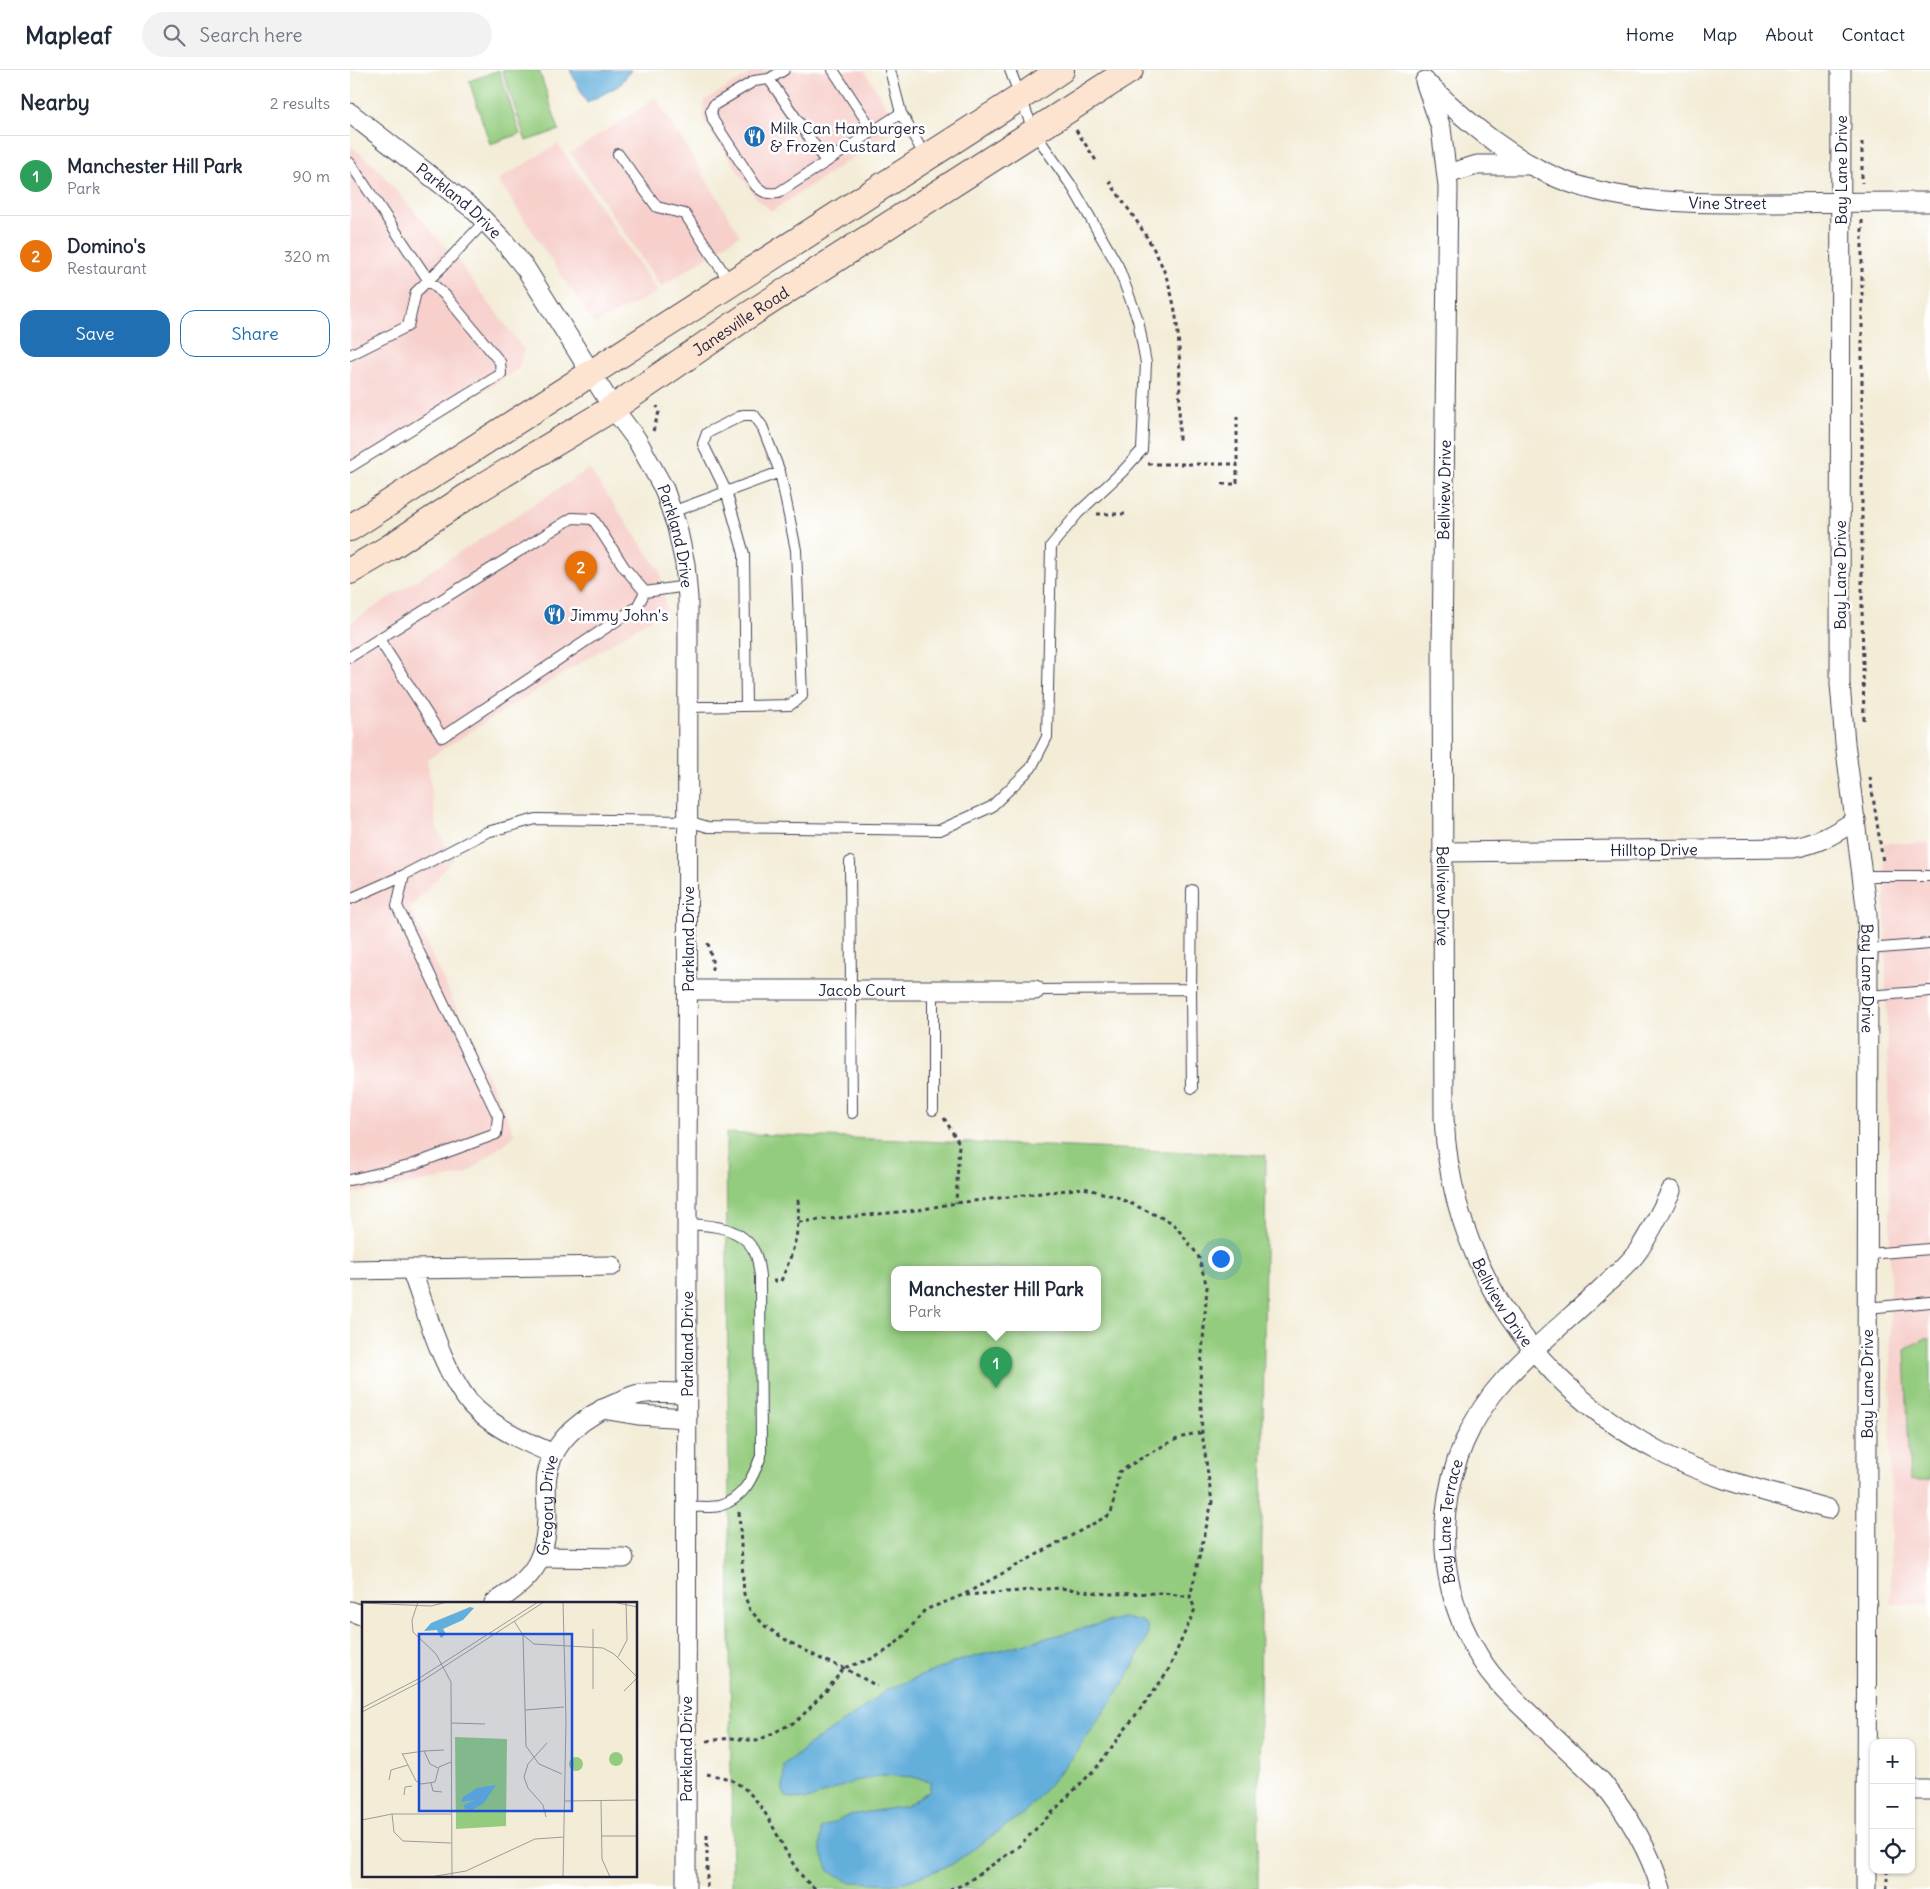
<!DOCTYPE html>
<html lang="en">
<head>
<meta charset="utf-8">
<style>
	body { margin:0; font-family:Delius,sans-serif; background:#f2f2f3; color:#1f2937 }
	.controls { position:absolute; right:15px; bottom:15px; display:grid; overflow:hidden; border-radius:10px; box-shadow:0 1px 4px #0004 }
	.controls button { width:45px; height:45px; display:grid; place-items:center; padding:0; border:0; border-bottom:1px solid #e0e1e3; background:#fff; color:#1f2937; font:25px sans-serif }
	.you { position:absolute; left:870px; top:1188px; width:18px; height:18px; margin:-12px; border:4px solid #fff; border-radius:50%; background:#1a73e8; box-shadow:0 0 0 8px #1a73e833 }
	.badge { display:grid; place-items:center; width:32px; height:32px; border-radius:50%; background:#1f6fb2; color:#fff; font-size:16px; font-weight:700 }
	.pin { position:absolute; translate:-50% -41px; filter:drop-shadow(0 1px 2px #0008) }
	.pin::after { content:''; position:absolute; top:26px; width:18px; height:15px; background:inherit; clip-path:polygon(0 0,100% 0,50% 100%) }
	.popup { position:absolute; left:541px; top:1196px; width:210px; height:65px; box-sizing:border-box; display:grid; place-content:center; border-radius:10px; background:#fff; filter:drop-shadow(0 1px 4px #0005); font-size:16px; white-space:nowrap; color:#747a83 }
	.popup b { font-size:19px; color:#1f2937 }
	.popup::after { content:''; position:absolute; left:50%; top:100%; margin-left:-10px; border:10px solid transparent; border-top-color:#fff }
	.list { margin:0; padding:0; list-style:none }
	h2 { display:flex; justify-content:space-between; align-items:center; height:65px; margin:0; padding:0 20px; font-size:21px }
	h2 small { font-size:16px; font-weight:400; color:#747a83 }
	.list li { display:grid; grid-template-columns:32px 1fr auto; gap:15px; align-items:center; box-sizing:border-box; height:80px; padding:0 20px; border-top:1px solid #e0e1e3 }
	.list b { display:block; font-size:19px; white-space:nowrap }
	.list p { margin:0; font-size:16px; white-space:nowrap; color:#747a83 }
	.list em { font-size:16px; font-style:normal; color:#747a83 }
	.actions { display:flex; gap:10px; padding:15px 20px }
	.actions a { flex:1; padding:11px 0; border:1px solid #1f6fb2; border-radius:15px; text-align:center; font-size:18px; color:#1f6fb2 }
	.actions .main { background:#1f6fb2; color:#fff }
	.icon { flex:none; width:28px; height:28px; fill:none; stroke:currentColor; stroke-width:2; stroke-linecap:round; stroke-linejoin:round }
	.map { position:relative; flex:none; width:1580px; height:1819px; overflow:hidden }
	header { display:flex; align-items:center; gap:30px; box-sizing:border-box; height:70px; padding:0 25px; background:#fff; border-bottom:1px solid #e0e1e3 }
	header strong { font-size:24px }
	nav { display:flex; gap:28px; margin-inline-start:auto; font-size:18px }
	.search { width:350px; height:45px; background:#f2f2f3; display:flex; align-items:center; gap:12px; box-sizing:border-box; padding:0 18px; border-radius:28px; color:#747a83; font-size:19px }
	main { display:flex }
	aside { flex:1; background:#fff }
	.map>svg:first-child { display:block }
	.built { fill:#f7d0cc }
	.green { fill:#94cc7f; stroke:#5b775d; fill-rule:evenodd }
	.water { fill:#63afdc; stroke:#42688c }
	.lines { fill:none; stroke-linecap:round; stroke-linejoin:round }
	.lane-casing { stroke:#414052; stroke-width:12 }
	.street-casing { stroke:#414052; stroke-width:21 }
	.secondary-casing { stroke:#414052; stroke-width:28 }
	.path { stroke:#414052; stroke-width:3; stroke-dasharray:4 4; stroke-linecap:butt }
	.lane { stroke:#fff; stroke-width:10 }
	.street { stroke:#fff; stroke-width:19 }
	.secondary { stroke:#fde4d0; stroke-width:26 }
	.labels { text-anchor:middle; stroke-width:5; stroke-linejoin:round; paint-order:stroke }
	.poi-label { font-size:16px; fill:#22223b; stroke:#fff; text-anchor:start }
	.street-label { font-size:16px; fill:#22223b; stroke:#fff }
	.inset-road { fill:none; stroke:#9f9b99; stroke-width:1 }
	.view { fill:#1d4ed8; fill-opacity:0.15; stroke:#1d4ed8; stroke-width:2.5 }
	.inset-edge { fill:none; stroke:#22223b; stroke-width:2.5 }
</style>
</head>
<body>
<header>
<strong>Mapleaf</strong>
<div class="search"><svg class="icon" aria-label="search" viewBox="0 0 24 24"><circle cx="10" cy="10" r="6"/><path d="M15 15l6 6"/></svg>Search here</div>
<nav><a>Home</a><a>Map</a><a>About</a><a>Contact</a></nav>
</header>
<main>
<aside>
<h2>Nearby<small>2 results</small></h2>
<ul class="list">
<li><span class="badge" style="background:#2e9e5b">1</span><div><b>Manchester Hill Park</b><p>Park</p></div><em>90 m</em></li>
<li><span class="badge" style="background:#e8710a">2</span><div><b>Domino's</b><p>Restaurant</p></div><em>320 m</em></li>
</ul>
<div class="actions"><a class="main">Save</a><a>Share</a></div>
</aside>
<div class="map">
<svg width="1580" height="1819" viewBox="0 0 1580 1819">
	<rect width="100%" height="100%" fill="#fff"/>
	<filter id="ink" filterUnits="userSpaceOnUse"><feTurbulence type="fractalNoise" baseFrequency=".02" numOctaves="2"/><feDisplacementMap in="SourceGraphic" scale="10" xChannelSelector="R" yChannelSelector="G"/><feConvolveMatrix kernelMatrix="1 2 1 2 8 2 1 2 1" color-interpolation-filters="sRGB"/></filter>
	<filter id="wash" filterUnits="userSpaceOnUse"><feTurbulence type="fractalNoise" baseFrequency=".0096" numOctaves="4" result="noise"/><feDisplacementMap in="SourceGraphic" scale="20" xChannelSelector="R" yChannelSelector="G"/><feGaussianBlur stdDeviation="1.12" result="paint"/><feColorMatrix in="noise" values="0 0 0 0 0 0 0 0 0 0 0 0 0 0 0 0 0 1.4 0 .05"/><feComposite in="paint" operator="in"/></filter>
	<g filter="url(#wash)">
		<rect width="100%" height="100%" fill="#f3ecd7"/>
		<path class="built" d="M 406,0 L 514,0 L 549,57 L 422,141 L 406,128 L 353,49 L 354,31 Z
			M 306,28 L 390,165 L 311,217 L 221,83 Z
			M 208,74 L 308,222 L 244,254 L 148,110 Z
			M 0,76 L 25,96 L 110,194 L 174,280 L 168,299 L 0,404 Z
			M 239,399 L 310,501 L 316,539 L 77,689 L 87,760 L 104,789 L 60,838 L 165,1065 L 115,1105 L 0,1124 L 0,553 Z
			M 1534,773 L 1580,773 L 1580,1533 L 1541,1534 L 1540,1145 Z"/>
		<path class="green" d="M 149,0 L 170,64 L 140,74 L 119,11 Z
			M 152,0 L 189,0 L 209,60 L 176,71 Z
			M 376,1063 L 916,1085 L 908,1819 L 382,1819 ZM 545,1199 L 747,1199 L 747,1257 L 545,1257 Z
			M 1573,1269 L 1580,1269 L 1580,1410 L 1560,1410 L 1555,1280 Z"/>
		<path class="water" d="M 220,0 L 281,0 L 270,15 L 237,33 Z
			M 772,1548 L 789,1550 L 797,1555 L 798,1565 L 777,1608 L 723,1687 L 674,1743 L 601,1795 L 550,1814 L 500,1812 L 479,1801 L 470,1778 L 471,1758 L 500,1745 L 556,1736 L 580,1720 L 580,1711 L 562,1707 L 533,1705 L 506,1711 L 457,1730 L 436,1727 L 433,1720 L 434,1696 L 456,1677 L 511,1640 L 536,1620 L 608,1591 Z"/>
	</g>
	<g filter="url(#ink)">
		<g class="lines">
			<defs>
				<path id="lane" d="M 434,0 L 419,9 L 476,92 L 551,43
					M 483,0 L 523,61
					M 540,0 L 551,43 L 576,88
					M 419,9 L 404,11 L 364,35 L 361,41 L 363,50 L 406,116 C 413,123 418,124 428,123 L 476,92
					M 268,84 L 307,137 L 335,144 L 381,214
					M 0,93 L 79,211 L 96,226 L 150,292 L 151,304 L 0,397
					M 0,285 L 58,256 L 66,222 L 91,198 L 135,151
					M 322,442 L 430,402 L 446,480 L 452,626 L 440,635 L 338,637
					M 29,569 L 92,667 L 287,537 L 295,522
					M 0,587 L 222,448 L 243,449 L 274,497 L 295,522 L 337,516
					M 396,636 L 394,484 L 376,421 L 353,374 L 357,363 L 393,345 L 404,345 L 412,356 L 430,402
					M 500,792 L 502,1043
					M 1513,806 L 1580,806
					M 0,829 L 54,805
					M 1518,879 L 1580,874
					M 841,919 L 842,1018
					M 685,920 L 841,919 L 842,820
					M 1518,926 L 1580,921
					M 583,1040 L 583,920
					M 0,1110 L 59,1096 L 146,1064 L 148,1046 L 47,836 L 54,805 L 137,762 L 186,749 L 338,751 L 358,757 L 590,760 L 641,737 L 681,698 L 697,667 L 701,476 L 728,443 L 773,401 L 792,380 L 796,293 L 788,250 L 768,196 L 723,118 L 684,62 L 660,0
					M 1518,1184 L 1580,1179
					M 1517,1238 L 1580,1232
					M 337,1437 C 347,1436 359,1438 369,1436 C 394,1429 403,1407 411,1386 L 410,1206 C 409,1199 408,1189 405,1183 C 393,1157 362,1155 337,1154"/>
				<g id="street">
					<path id="s1" d="M 1491,0 L 1490,614 L 1495,673 L 1517,844 L 1518,879 L 1516,1819"/>
					<path id="s2" d="M 1075,11 L 1091,58 L 1098,116 L 1092,576 L 1094,1048 C 1101,1194 1186,1319 1316,1385 C 1367,1411 1424,1423 1478,1439"/>
					<path id="s3" d="M 1080,16 C 1119,54 1163,91 1215,111 C 1283,136 1357,133 1428,133 C 1479,132 1529,132 1580,132"/>
					<path id="s4" d="M 0,43 L 123,139 L 152,169 L 176,199 L 263,338 L 287,370 L 314,419 L 327,457 L 335,494 L 338,528 L 336,1819"/>
					<path d="M 1097,104 L 1127,95 L 1179,95"/>
					<path id="s5" d="M 1094,782 L 1442,778 C 1468,774 1484,764 1506,750"/>
					<path id="s6" d="M 338,920 L 685,920"/>
					<path d="M 0,1200 L 61,1199"/>
					<path d="M 252,1339 L 288,1345 L 337,1348"/>
					<path d="M 204,1384 C 177,1373 138,1355 119,1332 C 91,1297 77,1242 61,1199 L 262,1196"/>
					<path d="M 190,1487 L 274,1488"/>
					<path id="s7" d="M 144,1533 C 183,1509 197,1490 197,1444 C 197,1431 195,1417 197,1405 C 203,1368 236,1345 269,1332 C 275,1329 283,1325 290,1324 C 305,1321 321,1323 336,1323"/>
					<path d="M 0,1541 L 14,1546"/>
					<path d="M 1561,1720 L 1580,1720"/>
					<path id="s8" d="M 1311,1819 C 1299,1778 1278,1744 1251,1711 C 1229,1691 1207,1670 1185,1649 C 1165,1630 1144,1611 1130,1588 C 1074,1500 1086,1385 1155,1309 C 1187,1274 1224,1245 1257,1213 C 1268,1203 1280,1193 1288,1181 C 1301,1162 1311,1141 1321,1121"/>
				</g>
				<g id="secondary">
					<path d="M 0,458 L 671,27 L 711,0"/>
					<path id="s9" d="M 0,501 L 39,478 L 127,420 L 263,338 L 394,248 L 780,0"/>
				</g>
			</defs>
			<use href="#lane" class="lane-casing"/>
			<use href="#street" class="street-casing"/>
			<use href="#secondary" class="secondary-casing"/>
			<path class="path" d="M 726,60 L 747,92
				M 1512,72 L 1512,113
				M 759,111 C 777,138 799,166 812,196 C 835,250 829,311 829,370
				M 1512,150 L 1512,537 L 1514,653
				M 887,346 L 887,394
				M 303,361 L 309,342 L 307,336
				M 798,394 L 887,394 L 887,414 L 871,414
				M 747,444 L 779,444
				M 1520,707 L 1533,792
				M 358,873 L 363,895 L 361,901
				M 594,1048 L 609,1073 L 606,1133
				M 449,1152 L 568,1140 L 606,1133 L 734,1118 L 767,1127 L 823,1153 L 848,1185 L 857,1217 L 850,1311 L 852,1363 L 862,1432 L 840,1527 L 845,1539 L 817,1603 L 747,1697 L 668,1777 L 613,1815 L 600,1819
				M 423,1211 L 431,1211 C 444,1180 450,1163 448,1129
				M 389,1442 L 394,1524 L 400,1540 L 415,1556 L 436,1570 L 473,1590 L 494,1598 L 527,1616
				M 616,1525 L 710,1518 L 757,1524 L 814,1523 L 840,1527
				M 357,1671 L 381,1668 L 407,1671 L 447,1651 L 477,1620 L 494,1598 L 524,1588 L 539,1579 L 552,1568 L 575,1540 L 613,1525 L 761,1444 L 769,1402 C 789,1390 830,1362 852,1363
				M 357,1704 C 365,1706 376,1707 383,1711 C 425,1733 430,1794 466,1819
				M 357,1765 L 357,1819
				M 1537,1819 L 1537,1800"/>
			<use href="#lane" class="lane"/>
			<use href="#street" class="street"/>
			<use href="#secondary" class="secondary"/>
		</g>
	</g>
	<defs>
		<symbol id="restaurant-disc" viewBox="-11 -11 22 22"><circle r="9.5" fill="#1f6fb2" stroke="#fff"/><path d="M-5-6h1v4h1v-4h1v4h1v-4h1v5L-1.5 .5V6h-2V.5L-5-1ZM5-6V6H3V1.5H1.5Q1.5-4 5-6Z" fill="#fff"/></symbol>
	</defs>
	<g fill-rule="evenodd">
		<use href="#restaurant-disc" x="392" y="54" width="25" height="25"/>
		<use href="#restaurant-disc" x="192" y="532" width="25" height="25"/>
	</g>
	<g class="labels">
		<g class="poi-label">
			<text x="420" y="64">Milk Can Hamburgers<tspan x="420" dy="18">&amp; Frozen Custard</tspan></text>
			<text x="220" y="551">Jimmy John's</text>
		</g>
		<g class="street-label">
			<text transform="translate(1491 100) rotate(-90)" y="6">Bay Lane Drive</text>
			<text dy="6" stroke="none"><textPath href="#s4" startOffset="140">Parkland Drive</textPath></text>
			<text dy="6" stroke="none"><textPath href="#s3" startOffset="331">Vine Street</textPath></text>
			<text dy="6" stroke="none"><textPath href="#s9" startOffset="464">Janesville Road</textPath></text>
			<text transform="translate(1094 420) rotate(-89)" y="6">Bellview Drive</text>
			<text dy="6" stroke="none"><textPath href="#s4" startOffset="545">Parkland Drive</textPath></text>
			<text transform="translate(1490 505) rotate(-90)" y="6">Bay Lane Drive</text>
			<text dy="6" stroke="none"><textPath href="#s5" startOffset="210">Hilltop Drive</textPath></text>
			<text dy="6" stroke="none"><textPath href="#s2" startOffset="818">Bellview Drive</textPath></text>
			<text transform="translate(338 869) rotate(-90)" y="6">Parkland Drive</text>
			<text dy="6" stroke="none"><textPath href="#s1" startOffset="910">Bay Lane Drive</textPath></text>
			<text dy="6" stroke="none"><textPath href="#s6" startOffset="174">Jacob Court</textPath></text>
			<text dy="6" stroke="none"><textPath href="#s2" startOffset="1236">Bellview Drive</textPath></text>
			<text transform="translate(337 1274) rotate(-90)" y="6">Parkland Drive</text>
			<text transform="translate(1517 1314) rotate(-90)" y="6">Bay Lane Drive</text>
			<text dy="6" stroke="none"><textPath href="#s7" startOffset="119">Gregory Drive</textPath></text>
			<text dy="6" stroke="none"><textPath href="#s8" startOffset="441">Bay Lane Terrace</textPath></text>
			<text transform="translate(336 1679) rotate(-90)" y="6">Parkland Drive</text>
		</g>
	</g>
	<g transform="translate(12 1532)">
		<rect width="275" height="275" fill="#f3ecd7"/>
		<path d="M 93,135 L 145,137 L 144,224 L 94,227 ZM247 157a7 7 0 1 1 14 0a7 7 0 1 1-14 0ZM207 162a7 7 0 1 1 14 0a7 7 0 1 1-14 0Z" fill="#94cc7f"/>
		<path d="M 108,5 L 112,6 L 101,18 L 81,27 L 84,32 L 79,36 L 75,28 L 62,29 L 69,21 ZM 134,183 L 122,201 L 110,208 L 103,207 L 102,203 L 113,198 L 99,200 L 101,195 L 115,186 Z" fill="#63afdc"/>
		<path class="inset-road" d="M 56,0 L 50,18 L 51,30 L 74,52 L 89,80 L 90,275M 251,0 L 275,5M 0,1 L 69,4 L 85,0M 152,19 L 161,33 L 172,42 L 241,46 L 252,52 L 275,75M 231,27 L 231,87M 161,33 L 164,144 L 177,162 L 200,172M 256,55 L 265,38 L 264,0M 262,89 L 275,76M 0,106 L 56,77 L 176,0M 163,108 L 202,105M 0,110 L 60,79 L 182,0M 89,121 L 123,122M 40,151 L 54,179 L 59,182 L 73,180 L 77,165 L 89,160M 41,152 L 62,149M 76,166 L 68,162 L 62,149 L 82,148M 27,178 L 29,168 L 46,163M 69,181 L 71,189 L 80,190M 42,193 L 43,185 L 50,184M 203,199 L 275,198M 239,199 L 240,257 L 248,275M 30,212 L 32,230 L 41,239 L 89,241M 184,215 L 181,203 L 166,186 L 162,175 L 166,162 L 185,141M 0,218 L 30,212 L 89,212M 239,234 L 274,234M 68,275 L 104,269 L 173,237 L 202,235M 201,275 L 204,118 L 201,0"/>
		<path class="view" d="M 57,32 L 210,32 L 210,209 L 57,209 Z"/>
		<rect width="275" height="275" class="inset-edge"/>
	</g>
</svg>
<div class="controls">
<button>+</button>
<button>−</button>
<button><svg class="icon" aria-label="locate" viewBox="0 0 24 24"><circle cx="12" cy="12" r="6"/><path d="M12 2v4M12 18v4M2 12h4M18 12h4"/></svg></button>
</div>
<div class="you"></div>
<div class="pin badge" style="left:646px;top:1318px;background:#2e9e5b">1</div>
<div class="popup"><b>Manchester Hill Park</b>Park</div>
<div class="pin badge" style="left:231px;top:522px;background:#e8710a">2</div>
</div>
</main>
</body>
</html>
